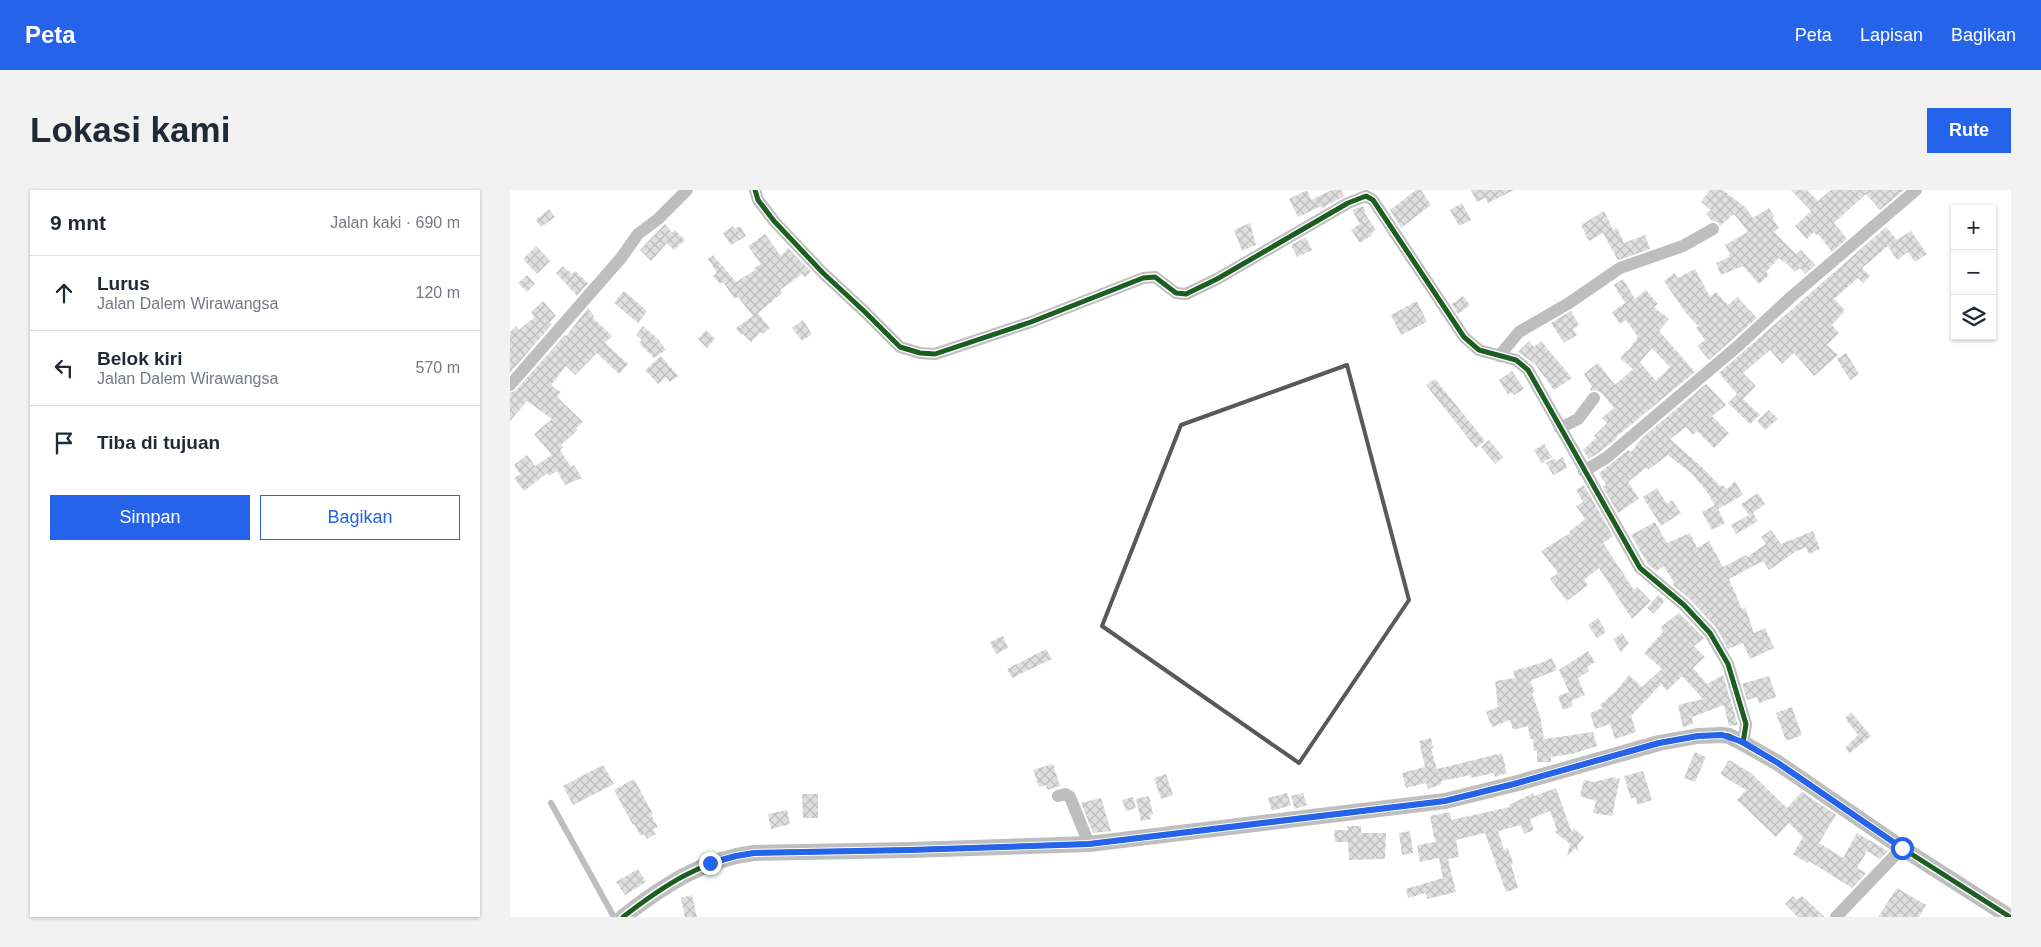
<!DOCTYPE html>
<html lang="id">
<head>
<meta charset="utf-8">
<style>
	body { margin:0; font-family:Arial,sans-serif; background:#f2f2f3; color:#1f2937 }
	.controls { position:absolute; right:15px; top:15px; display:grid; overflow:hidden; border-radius:0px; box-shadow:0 1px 4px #0004 }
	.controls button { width:45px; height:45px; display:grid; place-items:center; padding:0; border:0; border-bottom:1px solid #e0e1e3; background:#fff; color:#1f2937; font:25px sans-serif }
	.stop { position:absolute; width:15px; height:15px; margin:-11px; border:4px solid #2563eb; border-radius:50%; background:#fff }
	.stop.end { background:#2563eb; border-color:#fff; box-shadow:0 1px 5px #0008 }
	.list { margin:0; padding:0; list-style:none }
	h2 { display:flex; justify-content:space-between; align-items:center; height:65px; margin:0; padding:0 20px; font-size:21px }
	h2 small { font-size:16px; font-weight:400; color:#747a83 }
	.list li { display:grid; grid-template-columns:32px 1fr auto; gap:15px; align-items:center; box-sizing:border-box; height:75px; padding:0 20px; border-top:1px solid #e0e1e3 }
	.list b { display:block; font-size:19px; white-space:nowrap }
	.list p { margin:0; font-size:16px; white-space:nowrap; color:#747a83 }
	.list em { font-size:16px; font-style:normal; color:#747a83 }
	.actions { display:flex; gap:10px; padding:15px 20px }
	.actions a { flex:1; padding:11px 0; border:1px solid #2563eb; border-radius:0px; text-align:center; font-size:18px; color:#2563eb }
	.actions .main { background:#2563eb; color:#fff }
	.icon { flex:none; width:28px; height:28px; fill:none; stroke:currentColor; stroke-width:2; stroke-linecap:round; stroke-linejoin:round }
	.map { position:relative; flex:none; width:1501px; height:727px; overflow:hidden; border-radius:0px }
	header { display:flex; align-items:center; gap:30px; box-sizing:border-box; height:70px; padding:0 25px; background:#2563eb; color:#fff }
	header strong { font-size:24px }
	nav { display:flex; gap:28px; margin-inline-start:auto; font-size:18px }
	.intro { display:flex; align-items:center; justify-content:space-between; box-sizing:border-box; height:120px; padding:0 30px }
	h1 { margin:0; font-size:35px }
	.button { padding:12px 22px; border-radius:0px; background:#2563eb; color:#fff; font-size:18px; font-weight:700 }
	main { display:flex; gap:30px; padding:0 30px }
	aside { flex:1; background:#fff; border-radius:0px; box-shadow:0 1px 4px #0004 }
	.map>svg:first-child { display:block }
	.building { fill:url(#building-cross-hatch); fill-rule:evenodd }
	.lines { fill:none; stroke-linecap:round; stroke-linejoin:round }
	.service { stroke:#bebebe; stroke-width:6 }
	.minor { stroke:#bebebe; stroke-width:12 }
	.tertiary { stroke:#bebebe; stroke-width:16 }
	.cycleway-casing { stroke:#fff; stroke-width:8 }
	.cycleway { stroke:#1b5e20; stroke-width:5 }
	.route { stroke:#2563eb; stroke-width:6 }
	.marked { fill:none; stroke:#595959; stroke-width:4; stroke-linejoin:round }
</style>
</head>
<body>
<header>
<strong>Peta</strong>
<nav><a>Peta</a><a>Lapisan</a><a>Bagikan</a></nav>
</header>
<div class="intro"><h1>Lokasi kami</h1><a class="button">Rute</a></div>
<main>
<aside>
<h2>9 mnt<small>Jalan kaki · 690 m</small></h2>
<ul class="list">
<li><svg class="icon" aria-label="ahead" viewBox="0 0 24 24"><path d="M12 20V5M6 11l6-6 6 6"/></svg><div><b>Lurus</b><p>Jalan Dalem Wirawangsa</p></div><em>120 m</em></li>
<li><svg class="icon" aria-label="left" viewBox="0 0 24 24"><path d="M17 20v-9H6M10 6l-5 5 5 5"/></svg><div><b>Belok kiri</b><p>Jalan Dalem Wirawangsa</p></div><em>570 m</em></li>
<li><svg class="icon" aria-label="arrive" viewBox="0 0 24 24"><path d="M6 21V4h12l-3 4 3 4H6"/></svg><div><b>Tiba di tujuan</b></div></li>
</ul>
<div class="actions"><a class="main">Simpan</a><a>Bagikan</a></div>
</aside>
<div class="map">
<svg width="1501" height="727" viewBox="0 0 1501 727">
	<defs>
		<pattern id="building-cross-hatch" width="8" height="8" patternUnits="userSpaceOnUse" patternTransform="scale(1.25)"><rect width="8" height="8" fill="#dfdfdf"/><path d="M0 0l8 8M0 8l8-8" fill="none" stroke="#bebebe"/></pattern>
	</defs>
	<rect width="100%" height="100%" fill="#fff"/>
	<path class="building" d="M 797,0 L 801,10 L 822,0 L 831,0 L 834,6 L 812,18 L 811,16 L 788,27 L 779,9 Z
		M 906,0 L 911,0 L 921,15 L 891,38 L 880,20 Z
		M 961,0 L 1004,0 L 978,13 L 975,8 L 967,12 Z
		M 1200,0 L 1213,0 L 1235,17 L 1243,28 L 1259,18 L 1264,26 L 1262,28 L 1269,38 L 1264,42 L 1286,64 L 1291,60 L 1305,75 L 1295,84 L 1290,78 L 1285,82 L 1274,71 L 1273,72 L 1269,68 L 1256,82 L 1259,85 L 1249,94 L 1233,76 L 1211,85 L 1206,73 L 1220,67 L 1218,65 L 1220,64 L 1215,55 L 1238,42 L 1224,24 L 1210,36 L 1208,32 L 1202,31 L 1196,24 L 1201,20 L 1191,12 Z
		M 1281,0 L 1297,0 L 1308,11 L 1321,0 L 1394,0 L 1370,20 L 1356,4 L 1324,33 L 1337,49 L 1322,62 L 1308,44 L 1306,45 L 1304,42 L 1297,49 L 1285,36 L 1301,21 Z
		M 952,13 L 961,30 L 949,36 L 940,20 Z
		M 853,16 L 856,21 L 854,22 L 866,40 L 861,43 L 862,45 L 850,53 L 841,40 L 850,34 L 842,20 Z
		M 39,19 L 45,27 L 31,37 L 26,30 Z
		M 1094,21 L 1103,40 L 1107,38 L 1114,53 L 1135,45 L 1140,59 L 1108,70 L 1093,43 L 1079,51 L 1071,35 Z
		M 740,33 L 746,55 L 732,61 L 724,40 Z
		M 155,34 L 162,43 L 165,40 L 175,50 L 164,60 L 157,53 L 141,71 L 130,60 Z
		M 223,36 L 225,39 L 230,36 L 236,46 L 221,55 L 213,43 Z
		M 1376,37 L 1387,50 L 1401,41 L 1417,64 L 1405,72 L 1398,62 L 1387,70 L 1378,56 L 1352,78 L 1360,86 L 1353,93 L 1348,88 L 1324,109 L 1335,120 L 1322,135 L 1329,143 L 1317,155 L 1328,165 L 1304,186 L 1284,163 L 1272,174 L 1260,160 L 1233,183 L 1246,196 L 1233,209 L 1250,225 L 1240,234 L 1218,213 L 1227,204 L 1209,183 Z
		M 255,44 L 271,66 L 278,58 L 301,82 L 295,87 L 292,84 L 270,100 L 272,103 L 248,123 L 260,138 L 253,144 L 251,142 L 241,152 L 233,144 L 231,145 L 226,138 L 243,126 L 228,107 L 225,109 L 213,92 L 210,94 L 203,86 L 207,83 L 198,69 L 203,65 L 226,92 L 245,80 L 244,78 L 251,74 L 238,56 Z
		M 796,47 L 802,60 L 787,67 L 781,55 Z
		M 26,56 L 40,71 L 27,84 L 13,69 Z
		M 53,76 L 62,84 L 65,81 L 78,93 L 67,106 L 46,83 Z
		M 1185,79 L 1200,107 L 1206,102 L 1218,115 L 1227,107 L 1247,128 L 1199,170 L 1187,156 L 1195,150 L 1186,138 L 1188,136 L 1175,122 L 1154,91 L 1164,83 L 1168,88 Z
		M 17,85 L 25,94 L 17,102 L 8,93 Z
		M 1113,89 L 1125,109 L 1136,100 L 1148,114 L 1144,117 L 1159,129 L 1149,141 L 1185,182 L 1106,247 L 1107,248 L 1091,261 L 1079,269 L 1073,260 L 1086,248 L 1084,246 L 1097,233 L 1092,228 L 1104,218 L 1092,203 L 1086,200 L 1081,201 L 1080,199 L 1082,197 L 1074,184 L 1088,173 L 1105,195 L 1123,179 L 1110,168 L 1117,160 L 1118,161 L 1128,147 L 1116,130 L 1110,134 L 1102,122 L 1115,113 L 1104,95 ZM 1142,158 L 1160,177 L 1146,191 L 1130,172 Z
		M 114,101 L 137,121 L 128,133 L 104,113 Z
		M 953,106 L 960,115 L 948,124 L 942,114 Z
		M 33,111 L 46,126 L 40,132 L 42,134 L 0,183 L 0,142 L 6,136 L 9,140 L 25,127 L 21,122 Z
		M 907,111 L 917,132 L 891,145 L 881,125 Z
		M 78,118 L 84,126 L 83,128 L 102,146 L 95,153 L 118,174 L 109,184 L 87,163 L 65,185 L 56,176 L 41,195 L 51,202 L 47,207 L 73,232 L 66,238 L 68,240 L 51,255 L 53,257 L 50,260 L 61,277 L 64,275 L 72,288 L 55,295 L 47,281 L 39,286 L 37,283 L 14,301 L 4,288 L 10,284 L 4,275 L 17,265 L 25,276 L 42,265 L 24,244 L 42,229 L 17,211 L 0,231 L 0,203 L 6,200 L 55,145 L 56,146 Z
		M 1061,121 L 1069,135 L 1063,139 L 1067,145 L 1054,153 L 1041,133 Z
		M 293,130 L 302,144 L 292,151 L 282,138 Z
		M 133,136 L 148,149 L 156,160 L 144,168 L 129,153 L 132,150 L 126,145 Z
		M 196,140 L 205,149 L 197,158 L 188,149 Z
		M 1019,151 L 1024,157 L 1031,151 L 1062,188 L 1044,200 L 1025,174 L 1008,162 Z
		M 1336,163 L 1349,184 L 1340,190 L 1327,169 Z
		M 151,166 L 168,186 L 160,192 L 156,187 L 148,194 L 135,180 Z
		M 1002,181 L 1014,199 L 1004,205 L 1002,202 L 998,205 L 989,190 Z
		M 925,189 L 975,251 L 966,258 L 916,195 Z
		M 1196,194 L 1216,215 L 1202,226 L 1219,243 L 1204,258 L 1187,241 L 1183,245 L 1176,237 L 1160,249 L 1194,279 L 1210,296 L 1212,295 L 1217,299 L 1225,291 L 1233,305 L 1208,319 L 1215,333 L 1202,340 L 1192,322 L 1205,315 L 1195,299 L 1181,283 L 1158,265 L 1138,280 L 1137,277 L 1118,292 L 1129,309 L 1108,323 L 1093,297 L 1096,295 L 1089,283 L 1118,260 L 1121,262 L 1132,248 Z
		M 1259,220 L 1268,229 L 1255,240 L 1247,231 Z
		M 979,250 L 993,267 L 985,274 L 971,257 Z
		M 1034,254 L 1042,267 L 1032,273 L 1024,260 Z
		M 1053,267 L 1057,278 L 1043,285 L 1036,273 L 1044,268 L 1046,271 Z
		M 1074,295 L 1103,346 L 1093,353 L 1124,400 L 1127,397 L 1141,411 L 1122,429 L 1089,378 L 1074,390 L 1078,395 L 1057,411 L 1040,389 L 1048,383 L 1031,361 L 1060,343 L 1059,342 L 1075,329 L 1066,316 L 1073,312 L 1066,300 Z
		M 1147,298 L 1157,314 L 1162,310 L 1171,323 L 1151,336 L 1133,307 Z
		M 1248,303 L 1255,314 L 1243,323 L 1248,331 L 1226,344 L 1221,335 L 1239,325 L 1231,314 Z
		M 1145,332 L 1157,353 L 1180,343 L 1187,358 L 1199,351 L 1213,377 L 1236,365 L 1237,367 L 1256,354 L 1251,347 L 1261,340 L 1271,354 L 1303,341 L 1310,359 L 1299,364 L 1296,357 L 1285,362 L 1259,380 L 1253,371 L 1219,389 L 1232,419 L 1235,417 L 1244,443 L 1255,438 L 1264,458 L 1240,469 L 1233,453 L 1218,459 L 1206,437 L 1180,409 L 1163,395 L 1164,393 L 1154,376 L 1146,381 L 1138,374 L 1121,345 Z
		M 1148,405 L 1155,411 L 1144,424 L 1137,418 Z
		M 1169,423 L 1194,448 L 1184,456 L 1195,467 L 1183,478 L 1197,494 L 1213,485 L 1228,535 L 1219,536 L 1214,515 L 1182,527 L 1183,534 L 1173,537 L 1168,515 L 1193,509 L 1172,486 L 1157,501 L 1151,494 L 1121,526 L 1126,542 L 1105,549 L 1100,534 L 1085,539 L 1080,523 L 1093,518 L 1090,515 L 1106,501 L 1119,485 L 1132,497 L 1152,479 L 1134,463 L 1153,442 L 1151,437 Z
		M 1088,428 L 1096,442 L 1087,448 L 1078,435 Z
		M 1112,443 L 1119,453 L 1111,462 L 1103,449 Z
		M 493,446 L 498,458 L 486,464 L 480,452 Z
		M 536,459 L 542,469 L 502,488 L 497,479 Z
		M 1078,461 L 1085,472 L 1077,477 L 1079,481 L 1068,488 L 1075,505 L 1061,511 L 1063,516 L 1053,520 L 1048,506 L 1059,502 L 1049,480 Z
		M 1042,468 L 1047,480 L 1020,491 L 1025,502 L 1022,503 L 1030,526 L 1034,549 L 1083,542 L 1087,556 L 1062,564 L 1041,567 L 1041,572 L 1027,572 L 1027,561 L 1024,561 L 1023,549 L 1020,549 L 1018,536 L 1003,540 L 1000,530 L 982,537 L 976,522 L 988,517 L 985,491 L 1005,488 L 1003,481 L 1028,474 Z
		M 1259,486 L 1266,507 L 1249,513 L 1247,507 L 1237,510 L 1232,494 Z
		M 1282,517 L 1292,545 L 1276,551 L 1266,523 Z
		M 1341,522 L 1361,546 L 1340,563 L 1335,558 L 1348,545 L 1335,528 Z
		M 921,548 L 923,558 L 921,559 L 927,579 L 992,563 L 997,583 L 985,587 L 984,583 L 961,588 L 961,585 L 931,591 L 932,594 L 918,599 L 916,593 L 896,598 L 892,583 L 915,577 L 909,551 Z
		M 1185,562 L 1196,567 L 1185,592 L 1174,588 Z
		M 1219,570 L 1241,583 L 1277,618 L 1292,602 L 1326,625 L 1309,653 L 1333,668 L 1347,643 L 1378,661 L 1370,669 L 1357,661 L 1347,678 L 1356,683 L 1342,698 L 1299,671 L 1297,673 L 1283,664 L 1293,647 L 1279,633 L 1266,647 L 1227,610 L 1236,600 L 1210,584 Z
		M 543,574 L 550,596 L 537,600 L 536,595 L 529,597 L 523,580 Z
		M 93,575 L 104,594 L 63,615 L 53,596 Z
		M 1133,581 L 1142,610 L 1128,615 L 1125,607 L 1121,609 L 1114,586 Z
		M 656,584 L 663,605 L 651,609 L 644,588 Z
		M 1105,587 L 1106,589 L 1110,588 L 1102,626 L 1083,623 L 1086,611 L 1070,606 L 1074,590 L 1083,592 Z
		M 124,589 L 143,624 L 141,625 L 148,637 L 143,639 L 146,644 L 137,649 L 134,644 L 131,646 L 124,634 L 123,635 L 104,600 Z
		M 1046,598 L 1062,643 L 1063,638 L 1074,647 L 1067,656 L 1069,662 L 1065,658 L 1057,667 L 1060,654 L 1045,642 L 1047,640 L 1040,621 L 1020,629 L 1024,640 L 1014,644 L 1011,635 L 988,641 L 994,660 L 998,658 L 1003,673 L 1001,674 L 1008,698 L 996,702 L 975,643 L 946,650 L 949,667 L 938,669 L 946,702 L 917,709 L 916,703 L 898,708 L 896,699 L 933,688 L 929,668 L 910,672 L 907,655 L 925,652 L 920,626 L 940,622 L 941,630 L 1000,617 L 999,615 L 1023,603 L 1024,606 Z
		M 777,603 L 781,615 L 762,621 L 758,608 Z
		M 793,603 L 797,615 L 785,619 L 781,606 Z
		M 292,604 L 308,604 L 308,628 L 293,628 Z
		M 639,606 L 643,624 L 640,625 L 641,629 L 631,631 L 626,609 Z
		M 623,607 L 626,618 L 616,621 L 612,610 Z
		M 591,608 L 601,641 L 583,643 L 571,613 Z
		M 277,620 L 280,634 L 261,639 L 258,624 Z
		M 837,636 L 851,636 L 851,643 L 876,643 L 875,669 L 839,670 L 838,652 L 825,652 L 824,640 L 838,640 Z
		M 900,641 L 903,663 L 892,665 L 889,643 Z
		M 128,679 L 136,692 L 115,705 L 106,692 Z
		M 1387,698 L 1416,715 L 1409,727 L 1368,727 Z
		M 182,705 L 187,727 L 175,727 L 171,708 Z
		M 1283,706 L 1287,710 L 1292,706 L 1315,727 L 1288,727 L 1275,714 Z"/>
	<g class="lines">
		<path class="service" d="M 41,613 L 104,727"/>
		<path class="minor" d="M 245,0 L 248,10 L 264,31 L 313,83 L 355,122 L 390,157 L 410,163 L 425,164 L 521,132 L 633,88 L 645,87 L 666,103 L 676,104 L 707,89 L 838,13 L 856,6 L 863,10 L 954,147 L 969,160 L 1006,170 L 1018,180 L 1130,378 L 1174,415 L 1200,443 L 1218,474 L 1236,534 L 1233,553
			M 989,166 L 1009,142 L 1059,113 L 1110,78 L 1173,56 L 1203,39
			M 0,195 L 111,68 L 128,44 L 148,29 L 177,0
			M 1050,238 L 1068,229 L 1084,208
			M 1074,281 L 1096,268 L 1228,156 L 1281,107 L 1406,0
			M 548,606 L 555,604 L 560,607 L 579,654
			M 1326,727 L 1392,658"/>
		<path class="tertiary" d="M 113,727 C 153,696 193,669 244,663 L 400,660 L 579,654 L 935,611 L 1004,594 L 1149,553 L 1188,546 L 1212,545 L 1219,546 L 1233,553 L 1268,573 L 1392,658 L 1500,727"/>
		<defs>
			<path id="cycleway" d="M 245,0 L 248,10 L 264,31 L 313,83 L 355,122 L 390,157 L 410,163 L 425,164 L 521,132 L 633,88 L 645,87 L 666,103 L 676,104 L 707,89 L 838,13 L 856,6 L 863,10 L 954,147 L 969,160 L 1006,170 L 1018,180 L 1130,378 L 1174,415 L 1200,443 L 1218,474 L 1236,534 L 1233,553
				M 113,727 C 153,696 193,669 244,663 L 400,660 L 579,654 L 935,611 L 1004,594 L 1149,553 L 1188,546 L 1212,545 L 1219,546 L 1233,553 L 1268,573 L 1392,658 L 1500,727"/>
		</defs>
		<use href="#cycleway" class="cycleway-casing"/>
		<use href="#cycleway" class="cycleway"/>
	</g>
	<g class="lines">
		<path class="route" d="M 200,673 L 226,666 L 244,663 L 400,660 L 579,654 L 935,611 L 1004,594 L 1149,553 L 1188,546 L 1212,545 L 1233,552 L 1268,573 L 1392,658"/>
	</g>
	<path class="marked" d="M 837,175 L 899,410 L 789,573 L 592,436 L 671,235 Z"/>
</svg>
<div class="controls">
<button>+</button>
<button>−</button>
<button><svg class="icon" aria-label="layers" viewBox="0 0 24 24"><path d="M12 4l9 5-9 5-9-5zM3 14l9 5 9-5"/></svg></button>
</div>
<div class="stop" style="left:1392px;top:658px"></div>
<div class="stop end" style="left:200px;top:673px"></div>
</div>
</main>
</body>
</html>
